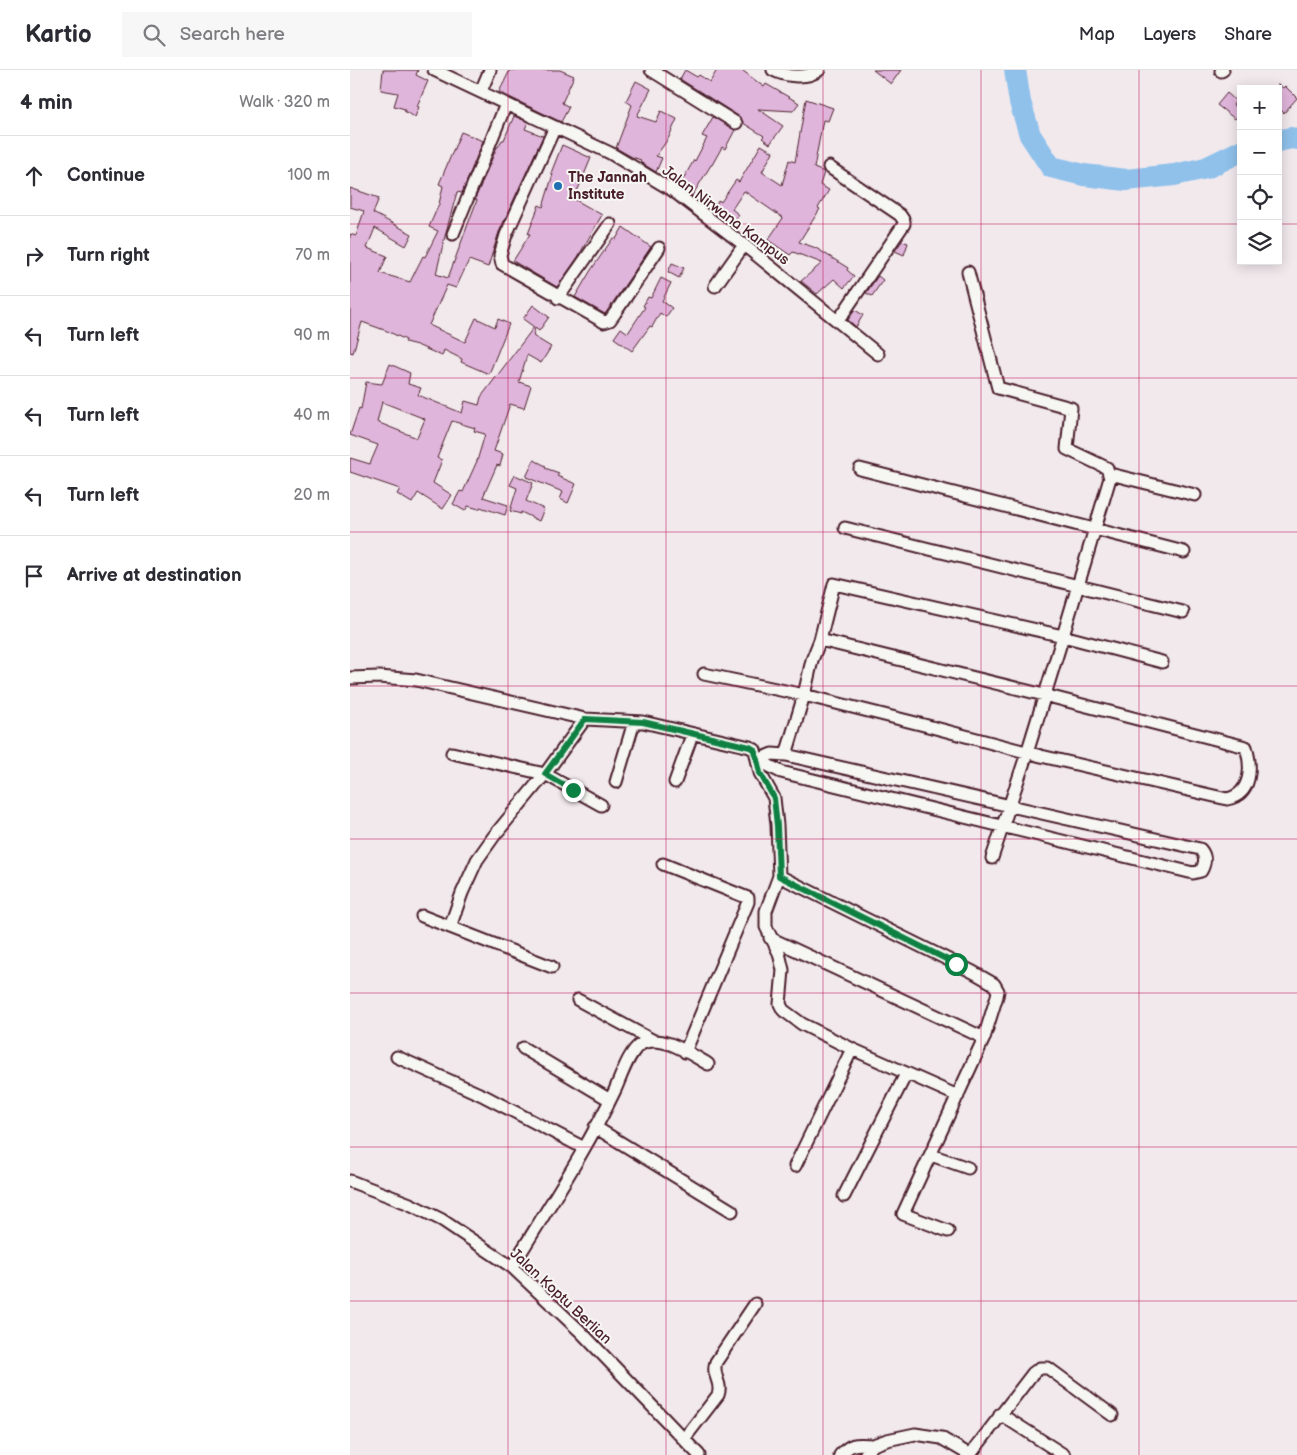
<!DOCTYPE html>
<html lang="en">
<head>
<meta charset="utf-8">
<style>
	body { margin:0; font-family:"Balsamiq Sans",sans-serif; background:#f7f7f7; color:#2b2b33 }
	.controls { position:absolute; right:15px; top:15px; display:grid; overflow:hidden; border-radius:0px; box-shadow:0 2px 12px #0003 }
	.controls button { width:45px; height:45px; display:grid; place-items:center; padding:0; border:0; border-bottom:1px solid #e1e1e2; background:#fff; color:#2b2b33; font:25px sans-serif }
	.stop { position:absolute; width:15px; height:15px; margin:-11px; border:4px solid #0b8043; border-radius:50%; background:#fff }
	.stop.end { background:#0b8043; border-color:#fff; box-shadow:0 1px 5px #0008 }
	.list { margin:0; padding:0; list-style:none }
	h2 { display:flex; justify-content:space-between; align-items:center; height:65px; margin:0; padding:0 20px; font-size:21px }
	h2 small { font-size:16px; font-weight:400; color:#7c7c81 }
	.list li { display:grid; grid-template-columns:32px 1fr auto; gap:15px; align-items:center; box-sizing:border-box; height:80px; padding:0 20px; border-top:1px solid #e1e1e2 }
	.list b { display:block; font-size:19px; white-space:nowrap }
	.list em { font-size:16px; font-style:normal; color:#7c7c81 }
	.icon { flex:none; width:28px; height:28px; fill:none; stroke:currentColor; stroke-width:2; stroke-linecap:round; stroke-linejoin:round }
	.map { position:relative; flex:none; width:947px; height:1385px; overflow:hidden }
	header { display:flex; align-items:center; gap:30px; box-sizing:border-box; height:70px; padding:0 25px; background:#fff; border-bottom:1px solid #e1e1e2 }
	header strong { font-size:24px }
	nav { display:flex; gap:28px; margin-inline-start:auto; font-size:18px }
	.search { width:350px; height:45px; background:#f7f7f7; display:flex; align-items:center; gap:12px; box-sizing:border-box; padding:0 18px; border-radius:0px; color:#7c7c81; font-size:19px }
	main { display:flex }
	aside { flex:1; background:#fff }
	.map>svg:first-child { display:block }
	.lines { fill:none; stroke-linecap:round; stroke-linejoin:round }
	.river { stroke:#8fc1eb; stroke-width:22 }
	.building { fill:#e0b5db; stroke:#4a1f2b; fill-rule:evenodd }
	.street-casing { stroke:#4a1f2b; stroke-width:15 }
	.street { stroke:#f6f6f2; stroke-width:11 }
	.route { stroke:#0b8043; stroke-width:6 }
	.grid { fill:none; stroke:#c2185b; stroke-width:1; stroke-opacity:0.55 }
	.poi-dot { fill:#1f6fb2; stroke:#f6f6f2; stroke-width:2 }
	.labels { text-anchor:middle; stroke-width:4; stroke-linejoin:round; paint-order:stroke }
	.poi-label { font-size:15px; font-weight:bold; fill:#4a1f2b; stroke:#f6f6f2; text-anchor:start }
	.street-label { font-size:15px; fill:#4a1f2b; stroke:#f6f6f2 }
</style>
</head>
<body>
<header>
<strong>Kartio</strong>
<div class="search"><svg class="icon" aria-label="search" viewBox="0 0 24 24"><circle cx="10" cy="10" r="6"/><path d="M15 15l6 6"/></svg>Search here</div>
<nav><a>Map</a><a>Layers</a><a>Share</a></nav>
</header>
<main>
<aside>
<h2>4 min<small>Walk · 320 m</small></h2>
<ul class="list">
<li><svg class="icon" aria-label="ahead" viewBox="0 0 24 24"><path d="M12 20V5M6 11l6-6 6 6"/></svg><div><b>Continue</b></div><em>100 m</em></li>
<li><svg class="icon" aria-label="right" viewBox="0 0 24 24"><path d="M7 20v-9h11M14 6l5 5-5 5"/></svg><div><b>Turn right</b></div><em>70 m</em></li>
<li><svg class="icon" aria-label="left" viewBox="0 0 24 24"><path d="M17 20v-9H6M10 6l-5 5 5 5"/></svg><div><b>Turn left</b></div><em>90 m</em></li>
<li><svg class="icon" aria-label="left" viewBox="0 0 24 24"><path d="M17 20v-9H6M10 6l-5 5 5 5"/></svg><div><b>Turn left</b></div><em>40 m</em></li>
<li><svg class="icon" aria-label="left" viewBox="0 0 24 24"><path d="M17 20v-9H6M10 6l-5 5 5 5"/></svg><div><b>Turn left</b></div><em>20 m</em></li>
<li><svg class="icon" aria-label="arrive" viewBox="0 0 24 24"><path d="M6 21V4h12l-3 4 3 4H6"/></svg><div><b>Arrive at destination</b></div></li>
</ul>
</aside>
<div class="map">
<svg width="947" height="1385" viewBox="0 0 947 1385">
	<rect width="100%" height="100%" fill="#f2e9ed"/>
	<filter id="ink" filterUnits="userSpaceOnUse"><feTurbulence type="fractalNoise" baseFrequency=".02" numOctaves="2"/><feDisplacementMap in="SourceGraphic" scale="10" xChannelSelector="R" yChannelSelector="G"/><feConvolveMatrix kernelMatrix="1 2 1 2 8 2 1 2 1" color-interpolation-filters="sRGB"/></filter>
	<g filter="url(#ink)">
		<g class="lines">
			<path class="river" d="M 665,0 L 670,32 L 680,65 L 701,97 L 734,105 L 776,110 L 824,105 L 856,98 L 891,81
				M 928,71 L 941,68 L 947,69"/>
		</g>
		<path class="building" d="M 33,0 L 68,0 L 66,5 L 78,11 L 67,36 L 69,37 L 65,47 L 54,41 L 55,39 L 44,36 L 48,23 L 31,20 Z
			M 160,0 L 210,0 L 224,6 L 212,33 L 219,37 L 211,52 L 149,22 Z
			M 335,0 L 347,7 L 349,5 L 360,12 L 367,0 L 392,0 L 414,17 L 416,14 L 449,33 L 443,41 L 408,39 L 433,56 L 420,74 L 412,68 L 414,66 L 393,53 L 390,47 L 330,9 Z
			M 523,0 L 551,0 L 541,14 Z
			M 286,11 L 301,19 L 287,46 L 306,52 L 311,41 L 327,49 L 318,69 L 306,86 L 312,88 L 306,102 L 290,92 L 291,90 L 282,87 L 266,78 L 282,35 L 276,31 Z
			M 928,14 L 933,18 L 935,16 L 947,28 L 934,43 L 928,37 Z
			M 877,23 L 886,31 L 883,35 L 891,41 L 885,49 L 867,35 Z
			M 456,29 L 483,38 L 478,51 L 473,50 L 464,98 L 474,102 L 470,115 L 479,120 L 468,138 L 470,139 L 449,172 L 466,178 L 498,198 L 497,200 L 504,206 L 494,218 L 484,209 L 467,224 L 451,211 L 472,193 L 443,182 L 440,185 L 418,170 L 433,148 L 394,121 L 382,139 L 389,145 L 381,156 L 361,141 L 369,130 L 371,132 L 386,110 L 389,112 L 411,75 L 423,82 L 412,102 L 432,115 L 439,90 L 445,92 Z
			M 164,46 L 178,52 L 175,59 L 193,66 L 149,162 L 138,197 L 119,190 L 106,218 L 97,215 L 79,255 L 115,272 L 126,248 L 145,257 L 148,249 L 159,254 L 139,304 L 111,292 L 112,289 L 94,280 L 92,286 L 67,275 L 55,272 L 56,270 L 37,261 L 12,252 L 3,283 L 0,282 L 0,164 L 6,166 L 14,141 L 0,137 L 0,118 L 29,128 L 23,143 L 62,164 L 56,176 L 25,158 L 17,178 L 37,186 L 30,203 L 60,212 L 73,186 L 75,187 L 88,161 L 79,157 L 89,134 L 93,116 L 89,114 L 111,62 L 133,71 L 112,123 L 107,122 L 96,162 L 86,204 L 98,208 L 127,130 L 125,129 L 147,77 L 148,77 L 152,70 L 154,70 Z
			M 363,47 L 385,60 L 375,79 L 372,77 L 362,95 L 361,95 L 342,126 L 329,116 L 344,90 L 345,91 L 357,68 L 352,66 Z
			M 212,75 L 241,88 L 224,129 L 252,145 L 228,187 L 207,217 L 163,191 L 180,164 L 178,164 L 189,135 L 193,137 L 203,104 L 201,103 Z
			M 273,157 L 301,177 L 255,244 L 225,227 L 241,200 L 263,168 L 266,169 Z
			M 552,171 L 558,173 L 554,185 L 545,181 Z
			M 322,193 L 334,198 L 329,208 L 318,202 Z
			M 528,206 L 533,210 L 522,226 L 516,223 Z
			M 311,208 L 321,213 L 312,231 L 322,238 L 316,247 L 310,243 L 302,257 L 300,256 L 282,281 L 264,268 L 271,258 L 278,263 L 295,237 L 293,236 L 298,227 L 301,228 Z
			M 183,235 L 199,247 L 189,261 L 185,258 L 183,266 L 201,277 L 191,293 L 177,285 L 169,312 L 181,316 L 174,338 L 160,334 L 144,381 L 153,384 L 150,396 L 147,395 L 133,427 L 158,435 L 155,445 L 130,437 L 129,439 L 118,436 L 115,441 L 103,434 L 110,421 L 113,422 L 127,391 L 135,364 L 124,361 L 125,358 L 102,351 L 87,388 L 92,390 L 83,413 L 102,425 L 93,439 L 68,423 L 62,433 L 47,424 L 50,419 L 0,402 L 0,388 L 20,394 L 28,375 L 0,365 L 9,338 L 11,339 L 16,312 L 32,314 L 40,294 L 60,303 L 58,314 L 71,318 L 68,325 L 112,343 L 115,331 L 129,335 L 131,327 L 184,257 L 173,249 ZM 32,332 L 75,349 L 67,368 L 27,352 Z
			M 505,240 L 513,245 L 506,257 L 498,250 Z
			M 184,390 L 196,396 L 195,398 L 209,403 L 207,406 L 226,414 L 218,433 L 210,429 L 213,422 L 176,407 Z
			M 165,405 L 183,413 L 176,431 L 194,439 L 189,451 L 171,442 L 171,444 L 160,441 L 167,418 L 160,415 Z"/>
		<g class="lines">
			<defs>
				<path id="street" d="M 84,0 L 260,83 L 322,120 L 394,175 L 528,284
					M 301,0 L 386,53
					M 423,0 C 436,7 458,9 469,0
					M 871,1 L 873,0
					M 131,21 L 140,0
					M 205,57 L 156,165 L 150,185 L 152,194 L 254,252 L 260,250 L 265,243 L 309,178
					M 479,97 L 550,145 L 554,151 L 554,154 L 488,251
					M 103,164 L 156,34
					M 618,202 L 648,318 L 721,338 L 717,379 L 757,398 L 760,408
					M 365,216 L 394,175
					M 208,228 L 260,154
					M 510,399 L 834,482
					M 495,458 L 833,542
					M 812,592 L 713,566 L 760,408 L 764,405 L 845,425
					M 354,604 L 454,625 L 574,655 L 691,686 L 877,729 C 902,724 902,697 896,677 L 694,625 L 470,570
					M 0,608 L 29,607 L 66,610 L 235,649 L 293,652 L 400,677 L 405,680 L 410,703 L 424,728 L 427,755 L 429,806 L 416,841 L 416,857 L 429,883 L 433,900 L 430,934 L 433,940 L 452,954 L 502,979 L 608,1026
					M 102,683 L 195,704 L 251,735
					M 422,684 L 436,685 L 850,779 C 856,786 856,792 851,801 L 843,803 L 431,702 L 408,690 Z
					M 436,685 L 454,625 L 462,590 L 470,570 L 484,514 L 713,566 L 677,683 L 642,788
					M 266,712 L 284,652
					M 325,712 L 342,665
					M 313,794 L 398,828 L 398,832 L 335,982
					M 429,806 L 623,902 L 644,914 L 648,921 L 647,926 L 634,968 L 553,1144 L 598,1161
					M 72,846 L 202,897
					M 100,857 L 112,823 L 127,790 L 144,766 L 195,704 L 235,649
					M 420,868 L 634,968
					M 228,930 L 304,971
					M 173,978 L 260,1030
					M 47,987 L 134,1026 L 234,1078
					M 245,1057 L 382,1141
					M 581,1085 L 618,1098
					M 445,1096 L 502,979
					M 0,1111 L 60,1134 L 92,1150 L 162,1197 L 231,1262 L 349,1385
					M 494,1126 L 556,1004
					M 162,1197 C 197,1139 236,1081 265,1020 C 271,1007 279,981 291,974 C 312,963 340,984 358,994
					M 650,1344 L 714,1385
					M 334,1369 L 368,1325 C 373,1312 361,1306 366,1292 L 405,1234
					M 490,1385 C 502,1372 506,1374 523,1375
					M 515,1385 L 523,1375 L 537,1370 L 565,1364 L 591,1368 L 620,1385
					M 620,1385 L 683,1303 L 690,1298 L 698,1298 L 762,1345"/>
			</defs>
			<use href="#street" class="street-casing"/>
			<use href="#street" class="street"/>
		</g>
	</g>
	<g class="lines" filter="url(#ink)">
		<path class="route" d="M 223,720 L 195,704 L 235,649 L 293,652 L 400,677 L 405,680 L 410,703 L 424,728 L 427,756 L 429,806 L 606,894"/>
	</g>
	<path class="grid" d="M 158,0 L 158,1385M 316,0 L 316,1385M 473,0 L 473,1385M 631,0 L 631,1385M 789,0 L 789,1385M 0,154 L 891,154M 928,154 L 947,154M 0,308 L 947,308M 0,462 L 947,462M 0,616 L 947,616M 0,769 L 947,769M 0,923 L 947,923M 0,1077 L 947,1077M 0,1231 L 947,1231"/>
	<circle class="poi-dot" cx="208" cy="116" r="5"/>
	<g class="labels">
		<g class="poi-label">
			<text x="218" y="112">The Jannah<tspan x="218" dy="17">Institute</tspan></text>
		</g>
		<g class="street-label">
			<text transform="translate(376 145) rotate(37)" y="5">Jalan Nirwana Kampus</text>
			<text transform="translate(211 1226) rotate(43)" y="5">Jalan Koptu Berlian</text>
		</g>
	</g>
</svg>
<div class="controls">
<button>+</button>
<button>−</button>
<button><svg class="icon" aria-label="locate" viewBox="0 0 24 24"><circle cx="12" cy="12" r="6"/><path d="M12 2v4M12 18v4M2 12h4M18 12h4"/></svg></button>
<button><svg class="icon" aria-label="layers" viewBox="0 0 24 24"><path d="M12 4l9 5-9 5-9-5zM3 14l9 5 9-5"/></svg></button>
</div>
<div class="stop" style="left:606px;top:894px"></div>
<div class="stop end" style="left:223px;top:720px"></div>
</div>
</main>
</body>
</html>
